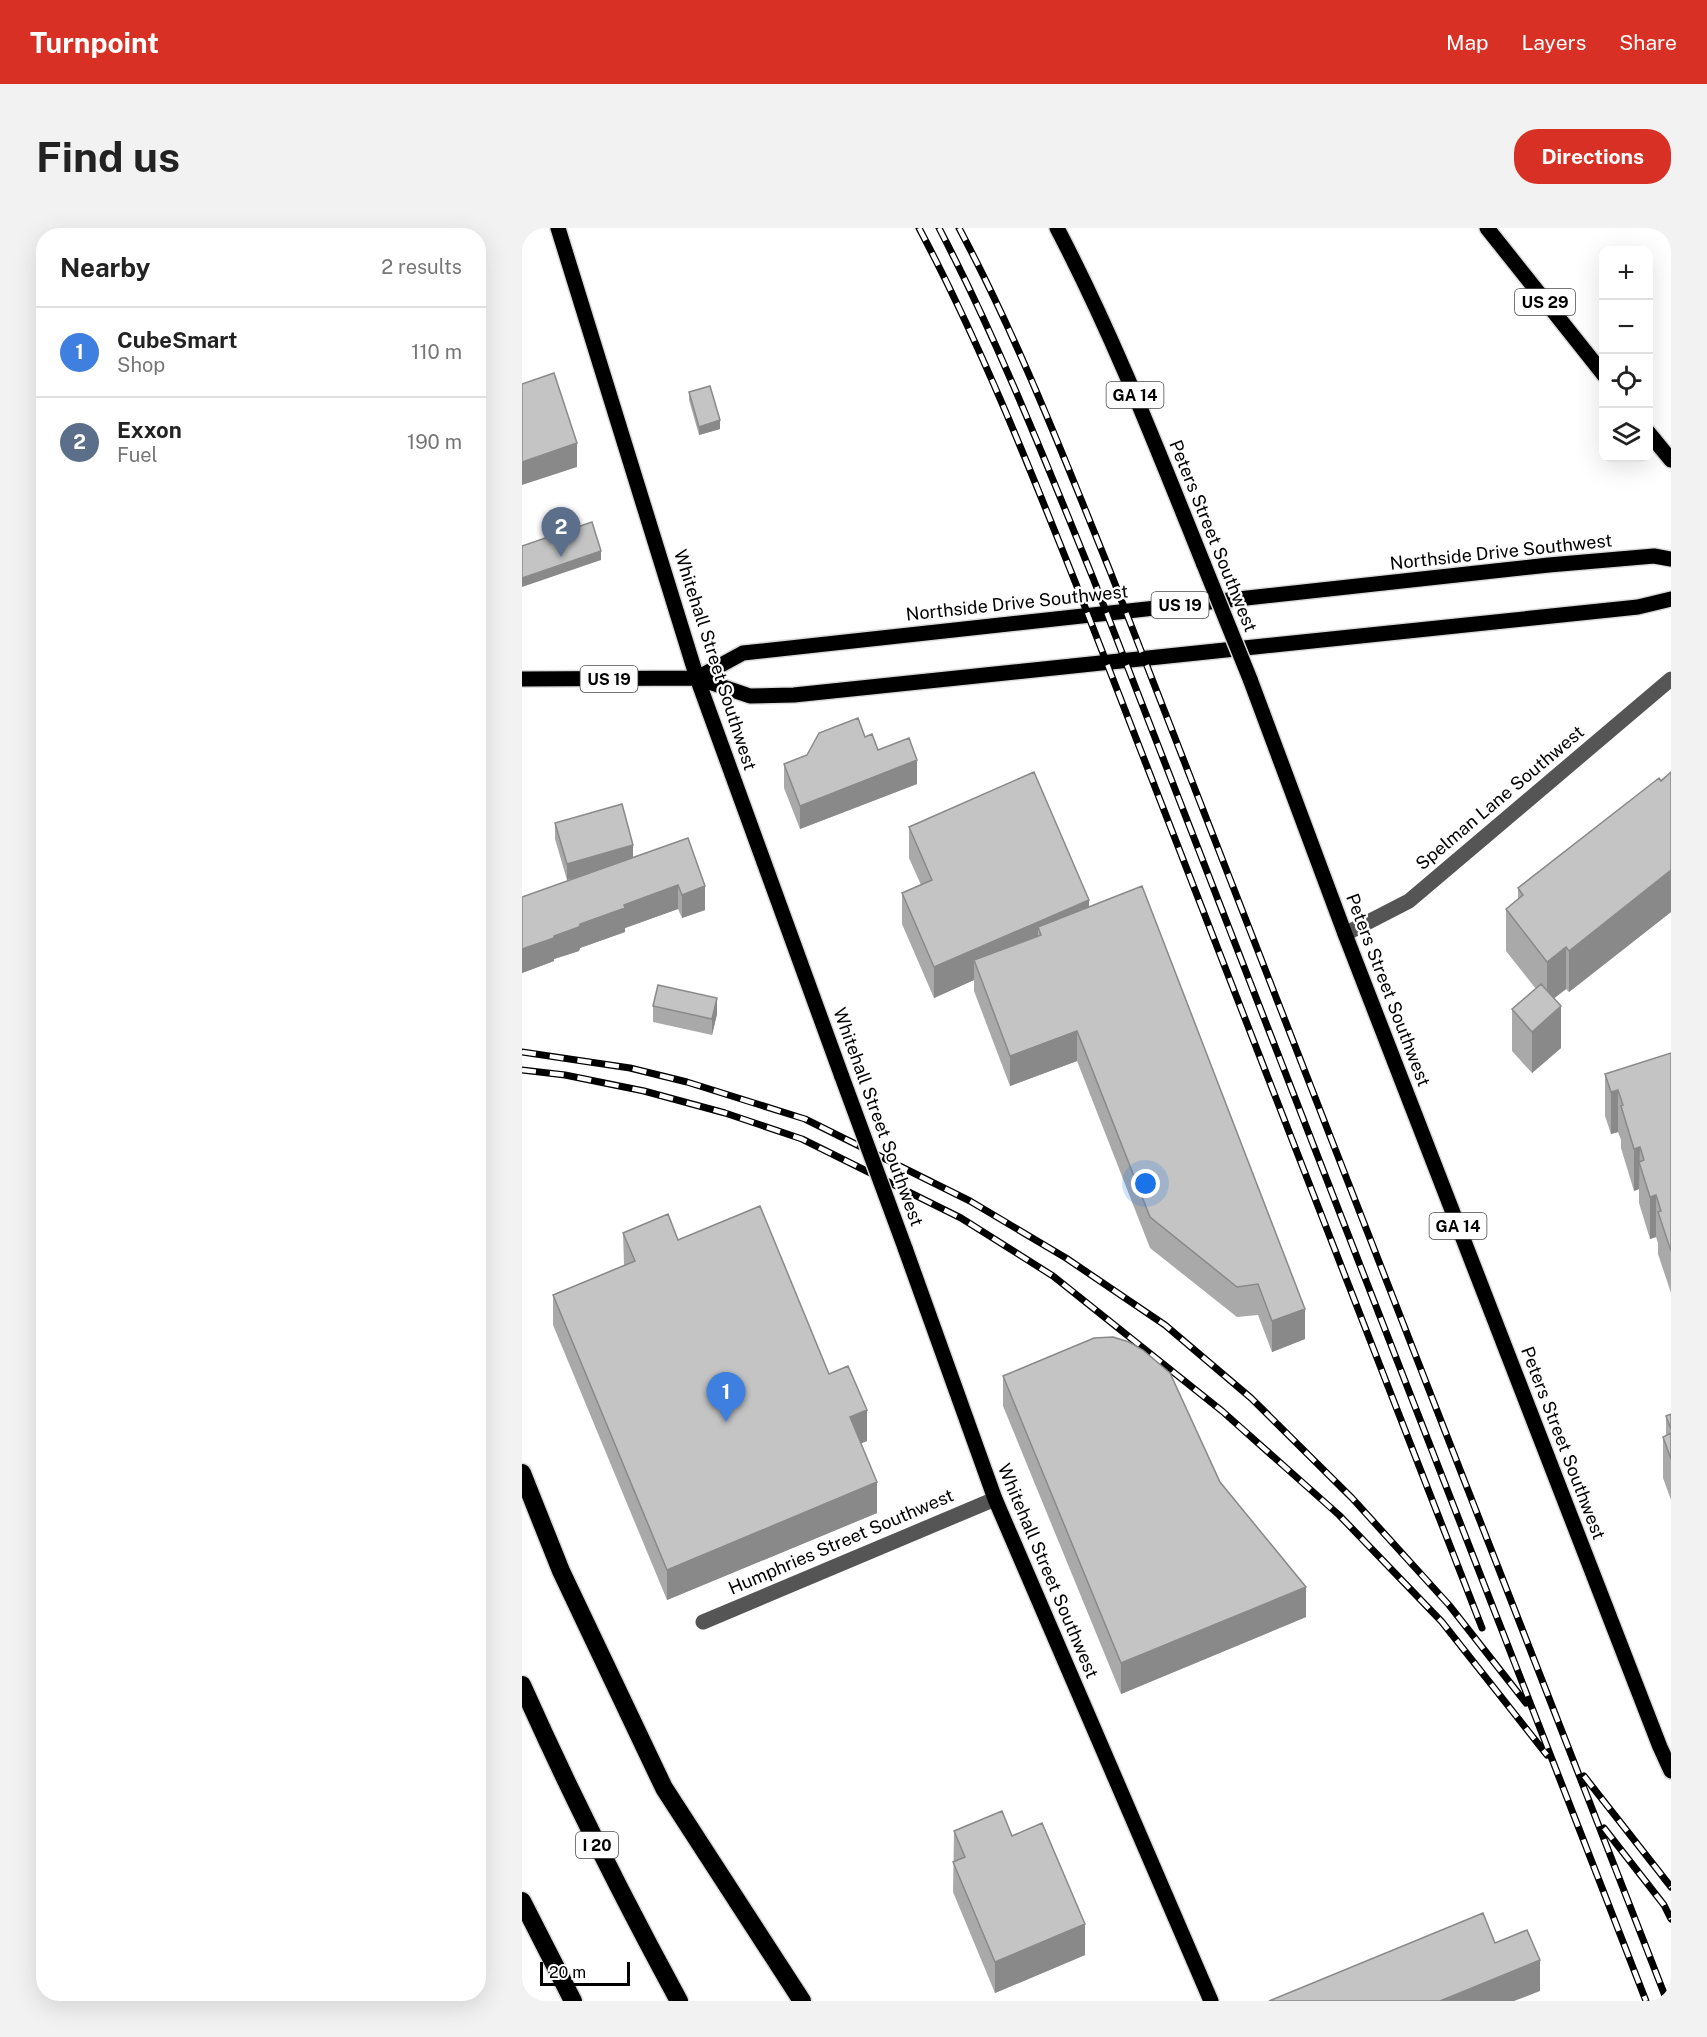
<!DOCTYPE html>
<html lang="en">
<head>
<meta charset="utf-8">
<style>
	body { margin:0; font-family:"Public Sans",sans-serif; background:#f2f2f2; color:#222 }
	.controls { position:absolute; right:18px; top:18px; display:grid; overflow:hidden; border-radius:12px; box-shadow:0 6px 24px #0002 }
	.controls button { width:54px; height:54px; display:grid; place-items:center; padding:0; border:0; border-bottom:2px solid #e0e0e0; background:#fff; color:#222; font:30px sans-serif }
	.scale { position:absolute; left:18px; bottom:15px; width:90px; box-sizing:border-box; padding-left:6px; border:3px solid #000; border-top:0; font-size:16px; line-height:21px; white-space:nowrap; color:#000; -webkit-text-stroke:4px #fff; paint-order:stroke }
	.you { position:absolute; left:624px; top:956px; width:21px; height:21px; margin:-15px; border:4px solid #fff; border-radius:50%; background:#1a73e8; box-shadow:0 0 0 9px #1a73e833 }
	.badge { display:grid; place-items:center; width:39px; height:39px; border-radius:50%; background:#d93025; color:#fff; font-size:20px; font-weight:700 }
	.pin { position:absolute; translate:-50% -50px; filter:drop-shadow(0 2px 3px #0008) }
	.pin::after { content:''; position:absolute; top:32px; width:21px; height:18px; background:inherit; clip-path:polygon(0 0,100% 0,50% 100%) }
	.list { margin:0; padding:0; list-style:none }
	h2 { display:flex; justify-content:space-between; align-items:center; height:78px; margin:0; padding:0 24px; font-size:26px }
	h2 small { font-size:20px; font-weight:400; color:#767676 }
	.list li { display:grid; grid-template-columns:39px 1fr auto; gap:18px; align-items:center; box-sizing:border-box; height:90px; padding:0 24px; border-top:2px solid #e0e0e0 }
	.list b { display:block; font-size:22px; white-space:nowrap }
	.list p { margin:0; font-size:20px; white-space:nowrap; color:#767676 }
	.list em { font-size:20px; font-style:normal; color:#767676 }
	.icon { flex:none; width:33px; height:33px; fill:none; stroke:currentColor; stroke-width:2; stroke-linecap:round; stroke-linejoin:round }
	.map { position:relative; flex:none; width:1149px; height:1773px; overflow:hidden; border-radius:24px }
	header { display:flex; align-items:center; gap:36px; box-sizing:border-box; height:84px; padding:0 30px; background:#d93025; color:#fff }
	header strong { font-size:28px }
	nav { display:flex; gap:33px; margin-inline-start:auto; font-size:21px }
	.intro { display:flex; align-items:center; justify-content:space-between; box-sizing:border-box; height:144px; padding:0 36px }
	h1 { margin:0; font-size:42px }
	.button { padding:15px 27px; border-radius:24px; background:#d93025; color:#fff; font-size:21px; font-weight:700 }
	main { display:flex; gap:36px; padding:0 36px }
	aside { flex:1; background:#fff; border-radius:24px; box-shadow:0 6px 24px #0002 }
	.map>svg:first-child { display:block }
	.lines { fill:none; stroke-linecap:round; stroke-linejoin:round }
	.major-casing { stroke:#dbdbdb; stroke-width:18 }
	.highway-casing { stroke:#dbdbdb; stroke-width:21 }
	.minor { stroke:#555; stroke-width:15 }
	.major { stroke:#000; stroke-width:15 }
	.highway { stroke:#000; stroke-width:18 }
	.rail-casing { stroke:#000; stroke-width:7 }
	.rail { stroke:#fff; stroke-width:4.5; stroke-dasharray:14; stroke-linecap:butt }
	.major-bridge-casing { stroke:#dbdbdb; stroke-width:18; stroke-linecap:butt }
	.major-bridge { stroke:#000; stroke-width:15 }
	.wall { fill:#a9a9a9 }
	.shaded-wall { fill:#898989 }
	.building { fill:#c4c4c4; stroke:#898989; stroke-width:1.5 }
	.labels { text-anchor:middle; stroke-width:4.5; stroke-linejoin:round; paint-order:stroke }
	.shield { fill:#fff; stroke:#4c4c4c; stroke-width:1.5 }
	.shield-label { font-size:16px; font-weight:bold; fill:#000 }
	.street-label { font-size:18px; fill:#000; stroke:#fff }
</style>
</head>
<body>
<header>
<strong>Turnpoint</strong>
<nav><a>Map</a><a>Layers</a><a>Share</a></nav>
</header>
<div class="intro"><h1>Find us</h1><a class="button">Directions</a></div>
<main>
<aside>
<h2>Nearby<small>2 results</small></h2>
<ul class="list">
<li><span class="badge" style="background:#3f7fe0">1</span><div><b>CubeSmart</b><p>Shop</p></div><em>110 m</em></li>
<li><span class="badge" style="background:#5c6f8a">2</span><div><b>Exxon</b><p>Fuel</p></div><em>190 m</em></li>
</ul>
</aside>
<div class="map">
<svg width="1149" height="1773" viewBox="0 0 1149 1773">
	<rect width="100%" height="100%" fill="#fff"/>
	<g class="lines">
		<defs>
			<path id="major" d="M 36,0 L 175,450 L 320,849
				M 535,0 C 592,109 636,223 682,337
				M 965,0 L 1082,147
				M 1126,204 L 1149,232
				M 175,450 L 221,425 L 1027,337 L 1132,328 L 1149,331
				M 0,451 L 175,450 L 228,468 L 272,467 L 1116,379 L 1149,371
				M 728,451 L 823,706 L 1138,1519 L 1149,1543
				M 383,1020 L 473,1271 L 689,1773"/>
			<path id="highway" d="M 0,1245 L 39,1343 L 142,1560 L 280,1773
				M 0,1457 C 48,1565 101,1670 157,1773
				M 0,1673 L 51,1773"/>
		</defs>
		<use href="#major" class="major-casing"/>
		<use href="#highway" class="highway-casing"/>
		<path class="minor" d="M 823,706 L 887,673 L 1149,451
			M 181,1394 L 473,1271"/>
		<use href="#major" class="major"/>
		<use href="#highway" class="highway"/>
		<defs>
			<path id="rail" d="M 397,0 C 458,115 506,236 554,356 L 960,1400
				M 417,0 C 476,113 523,232 571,350 L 1124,1773
				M 437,0 C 496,111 541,227 588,343 L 1145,1773
				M 0,824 L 108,840 L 165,854 L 283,891 L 448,973 L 544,1030 L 643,1097 L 729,1170 L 830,1270 L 927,1377 L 1004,1475
				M 0,842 L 43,847 L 122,863 L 203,885 L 280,911 L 439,990 L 531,1048 L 700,1183 L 817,1287 L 920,1394 L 1025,1527
				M 1062,1548 L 1149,1659
				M 1082,1600 L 1142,1677 L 1149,1691"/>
		</defs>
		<use href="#rail" class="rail-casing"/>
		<use href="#rail" class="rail"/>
		<defs>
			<path id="major-bridge" d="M 682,337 L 728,451
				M 320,849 L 383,1020"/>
		</defs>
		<use href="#major-bridge" class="major-bridge-casing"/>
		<use href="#major-bridge" class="major-bridge"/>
	</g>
	<path class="wall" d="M 167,164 L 198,201 L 177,207 L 167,172 Z
		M 343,509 L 356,522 L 395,556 L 278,601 L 262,560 L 262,536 L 285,527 Z
		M 1149,544 L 1149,684 L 1047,764 L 1044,761 L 1032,770 L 1039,820 L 1010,845 L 990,823 L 990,781 L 1014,761 L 984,723 L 984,681 L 996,671 L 996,660 Z
		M 33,595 L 111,629 L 166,610 L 183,682 L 160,690 L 156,681 L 103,700 L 103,704 L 58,720 L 57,723 L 32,731 L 32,733 L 0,745 L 53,650 L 45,652 L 33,611 Z
		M 387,599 L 567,679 L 783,1111 L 750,1124 L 736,1087 L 715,1089 L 628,1020 L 555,833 L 488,858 L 452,763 L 452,752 L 412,770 L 380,696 L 380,665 L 399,657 L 387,630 Z
		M 131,778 L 195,786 L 190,807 L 131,794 Z
		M 1149,825 L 1149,1065 L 1136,1026 L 1136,1015 L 1134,1009 L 1128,1011 L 1117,975 L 1117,961 L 1112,963 L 1099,920 L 1099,912 L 1096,904 L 1089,906 L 1083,888 L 1083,846 Z
		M 101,1005 L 156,1012 L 307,1146 L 345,1213 L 339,1215 L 355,1285 L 145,1372 L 31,1097 L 31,1067 L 102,1037 Z
		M 481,1148 L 698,1254 L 784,1389 L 599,1466 L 481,1178 Z
		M 1149,1186 L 1149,1272 L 1141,1250 L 1141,1209 L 1144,1207 L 1144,1188 Z
		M 432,1603 L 490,1608 L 563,1727 L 473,1765 L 431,1664 Z"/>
	<path class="shaded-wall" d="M 198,192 L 198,201 L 177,207 L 177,199 Z
		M 55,215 L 55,239 L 0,257 L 0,234 Z
		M 79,323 L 79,332 L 0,359 L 0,350 Z
		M 395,532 L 395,556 L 278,601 L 278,578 Z
		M 111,617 L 111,633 L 45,652 L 45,636 Z
		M 1149,642 L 1149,684 L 1047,764 L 1047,723 Z
		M 156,657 L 156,681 L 103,700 L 103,704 L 58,720 L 57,723 L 32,731 L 32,733 L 0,745 L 0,721 L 102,677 Z
		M 183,658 L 183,682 L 160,690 L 160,667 Z
		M 567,672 L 567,702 L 519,707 L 516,699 L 516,724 L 452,732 L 452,752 L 412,770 L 412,739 Z
		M 1044,719 L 1044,761 L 1025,776 L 1025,734 Z
		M 195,770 L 195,786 L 190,807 L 190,791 Z
		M 1039,778 L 1039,820 L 1010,845 L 1010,804 Z
		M 555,803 L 555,833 L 488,858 L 488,828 Z
		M 1096,862 L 1096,904 L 1089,906 L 1089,864 Z
		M 1118,919 L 1117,961 L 1112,963 L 1112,921 Z
		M 1134,967 L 1134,1009 L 1128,1011 L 1128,969 Z
		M 783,1081 L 783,1111 L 750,1124 L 750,1093 Z
		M 345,1182 L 345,1213 L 328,1220 L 328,1189 Z
		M 355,1254 L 355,1285 L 145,1372 L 145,1342 Z
		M 784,1359 L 784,1389 L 599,1466 L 599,1435 Z
		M 563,1696 L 563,1727 L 473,1765 L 473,1734 Z
		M 1018,1732 L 1018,1763 L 992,1773 L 918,1773 Z"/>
	<path class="building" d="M 32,145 L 55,215 L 0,234 L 0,156 Z
		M 188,158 L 198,192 L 177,199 L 167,164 Z
		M 70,294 L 79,323 L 0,350 L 0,318 Z
		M 336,490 L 343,509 L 350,506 L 356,522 L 387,510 L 395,532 L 278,578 L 262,536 L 285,527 L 297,505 Z
		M 512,544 L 567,672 L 412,739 L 380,665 L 410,652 L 387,599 Z
		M 1149,544 L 1149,642 L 1047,723 L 1044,719 L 1025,734 L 984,681 L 1001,667 L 996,660 L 1137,550 L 1139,553 Z
		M 100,576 L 111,617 L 45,636 L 33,595 Z
		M 166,610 L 183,658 L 160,667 L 156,657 L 102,677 L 103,680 L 58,696 L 57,699 L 32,708 L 32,710 L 0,721 L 0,669 Z
		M 620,658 L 783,1081 L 750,1093 L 736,1056 L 715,1059 L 628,989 L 555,803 L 488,828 L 452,732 L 519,707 L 516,699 Z
		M 1019,756 L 1039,778 L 1010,804 L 990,781 Z
		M 136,757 L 195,770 L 190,791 L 131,778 Z
		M 1149,825 L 1149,1023 L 1136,984 L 1139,983 L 1134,967 L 1128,969 L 1117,934 L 1122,932 L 1118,919 L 1112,921 L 1099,878 L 1101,877 L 1096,862 L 1089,864 L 1083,846 Z
		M 238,978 L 307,1146 L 326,1138 L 345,1182 L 328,1189 L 355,1254 L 145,1342 L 31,1067 L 113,1033 L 101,1005 L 146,986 L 156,1012 Z
		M 591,1109 L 607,1114 L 621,1122 L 648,1145 L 698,1254 L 784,1359 L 599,1435 L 481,1148 L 572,1110 Z
		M 1149,1186 L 1149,1201 L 1144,1188 Z
		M 1149,1205 L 1149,1231 L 1141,1209 Z
		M 480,1583 L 490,1608 L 520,1595 L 563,1696 L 473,1734 L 431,1634 L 443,1629 L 432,1603 Z
		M 961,1685 L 973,1715 L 1005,1702 L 1018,1732 L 918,1773 L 747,1773 Z"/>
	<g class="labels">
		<g class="shield">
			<rect x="993" y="61" width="60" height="26" rx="4.5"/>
			<rect x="584.5" y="154" width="57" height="26" rx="4.5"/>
			<rect x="629.5" y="364" width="57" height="26" rx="4.5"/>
			<rect x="58.5" y="438" width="57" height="26" rx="4.5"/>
			<rect x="907.5" y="985" width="57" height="26" rx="4.5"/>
			<rect x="54" y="1604" width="42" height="26" rx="4.5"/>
		</g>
		<g class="shield-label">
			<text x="1023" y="80">US 29</text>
			<text x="613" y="173">GA 14</text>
			<text x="658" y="383">US 19</text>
			<text x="87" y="457">US 19</text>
			<text x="936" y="1004">GA 14</text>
			<text x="75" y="1623">I 20</text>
		</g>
		<g class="street-label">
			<text transform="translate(691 308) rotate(68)" y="6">Peters Street Southwest</text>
			<text transform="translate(979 324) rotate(-6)" y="6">Northside Drive Southwest</text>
			<text transform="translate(495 375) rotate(-6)" y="6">Northside Drive Southwest</text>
			<text transform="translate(193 432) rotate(72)" y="6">Whitehall Street Southwest</text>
			<text transform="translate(978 570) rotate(-40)" y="6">Spelman Lane Southwest</text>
			<text transform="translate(866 762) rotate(69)" y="6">Peters Street Southwest</text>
			<text transform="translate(356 889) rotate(70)" y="6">Whitehall Street Southwest</text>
			<text transform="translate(1041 1215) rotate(69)" y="6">Peters Street Southwest</text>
			<text transform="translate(319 1314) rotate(-23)" y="6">Humphries Street Southwest</text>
			<text transform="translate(526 1343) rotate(67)" y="6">Whitehall Street Southwest</text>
		</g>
	</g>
</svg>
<div class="controls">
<button>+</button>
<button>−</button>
<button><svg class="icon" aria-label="locate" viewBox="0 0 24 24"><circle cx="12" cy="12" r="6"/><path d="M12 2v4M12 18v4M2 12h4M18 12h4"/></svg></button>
<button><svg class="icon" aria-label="layers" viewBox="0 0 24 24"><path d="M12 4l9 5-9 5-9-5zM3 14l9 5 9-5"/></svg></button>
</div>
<div class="scale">20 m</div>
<div class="you"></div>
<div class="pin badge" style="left:204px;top:1194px;background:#3f7fe0">1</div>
<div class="pin badge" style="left:39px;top:329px;background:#5c6f8a">2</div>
</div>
</main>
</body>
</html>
